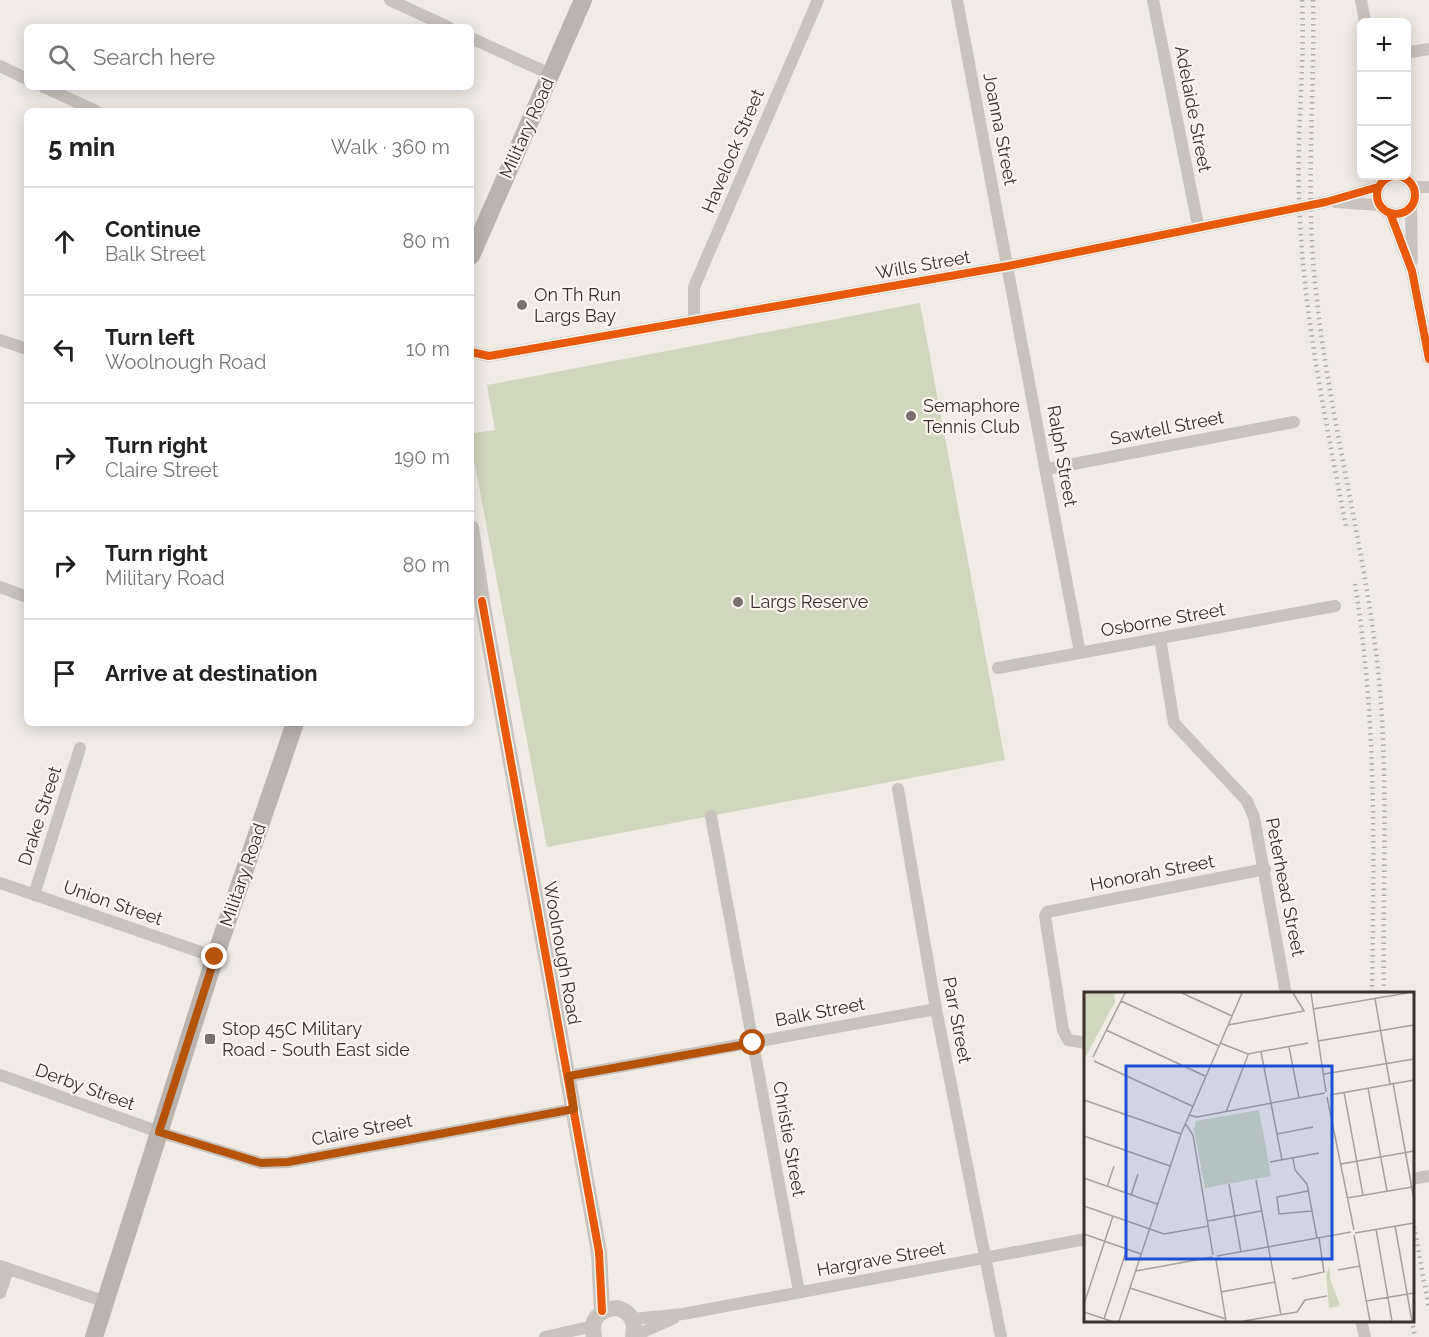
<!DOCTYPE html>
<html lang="en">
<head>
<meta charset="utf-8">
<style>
	body { margin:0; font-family:Raleway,sans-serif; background:#f2f2f2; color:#222 }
	.controls { position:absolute; right:18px; top:18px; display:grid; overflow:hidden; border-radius:9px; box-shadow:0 3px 15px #0003 }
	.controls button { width:54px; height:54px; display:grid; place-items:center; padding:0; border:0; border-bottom:2px solid #e0e0e0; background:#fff; color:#222; font:30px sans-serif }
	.stop { position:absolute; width:18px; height:18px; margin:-14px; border:4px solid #b45309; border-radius:50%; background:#fff }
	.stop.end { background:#b45309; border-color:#fff; box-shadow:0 2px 6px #0008 }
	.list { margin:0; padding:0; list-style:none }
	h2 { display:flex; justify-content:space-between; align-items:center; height:78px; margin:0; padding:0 24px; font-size:26px }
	h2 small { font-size:20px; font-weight:400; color:#767676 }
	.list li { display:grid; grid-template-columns:39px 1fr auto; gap:18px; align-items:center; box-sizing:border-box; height:108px; padding:0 24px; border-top:2px solid #e0e0e0 }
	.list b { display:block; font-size:22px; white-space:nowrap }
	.list p { margin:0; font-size:20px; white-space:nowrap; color:#767676 }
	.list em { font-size:20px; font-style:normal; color:#767676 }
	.icon { flex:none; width:33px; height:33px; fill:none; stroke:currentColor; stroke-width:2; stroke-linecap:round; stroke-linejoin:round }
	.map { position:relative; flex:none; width:1429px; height:1337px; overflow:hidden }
	.search { position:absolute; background:#fff; box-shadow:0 3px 15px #0003; left:24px; top:24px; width:450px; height:66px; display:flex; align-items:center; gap:15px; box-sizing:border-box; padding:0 21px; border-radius:9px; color:#767676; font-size:22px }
	.panel { position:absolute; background:#fff; box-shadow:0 3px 15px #0003; left:24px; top:108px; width:450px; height:618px; border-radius:9px }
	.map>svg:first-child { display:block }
	.green { fill:#d1d6bf }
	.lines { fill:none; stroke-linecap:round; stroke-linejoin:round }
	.minor { stroke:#c9c3be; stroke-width:12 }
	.tertiary { stroke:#c9c3be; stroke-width:16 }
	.secondary { stroke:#bab3ae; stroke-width:18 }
	.rail { stroke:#b1aca8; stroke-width:4.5; stroke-dasharray:1.5 4.5; stroke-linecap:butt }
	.cycleway-casing { stroke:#fbf5ee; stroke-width:11 }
	.cycleway { stroke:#e8590c; stroke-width:8 }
	.route { stroke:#b45309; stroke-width:8 }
	.poi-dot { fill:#7a716c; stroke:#fbf5ee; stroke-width:2 }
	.labels { text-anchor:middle; stroke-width:4.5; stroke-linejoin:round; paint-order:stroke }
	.street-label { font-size:18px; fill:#3b302b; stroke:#fbf5ee }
	.poi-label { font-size:18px; fill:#3b302b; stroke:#fbf5ee; text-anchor:start }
	.inset-road { fill:none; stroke:#a8a09b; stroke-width:1.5 }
	.view { fill:#1d4ed8; fill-opacity:0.15; stroke:#1d4ed8; stroke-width:3 }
	.inset-edge { fill:none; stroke:#3b302b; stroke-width:3 }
</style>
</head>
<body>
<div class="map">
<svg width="1429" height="1337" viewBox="0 0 1429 1337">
	<rect width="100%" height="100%" fill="#f0ebe5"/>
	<path class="green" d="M 920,303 L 1005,760 L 547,847 L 471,444 L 474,433 L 495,430 L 487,385 Z"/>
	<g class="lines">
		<path class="minor" d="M 390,0 L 448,27
			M 957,0 L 1080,653
			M 1153,0 L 1198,225
			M 1361,0 L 1365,22
			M 471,38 L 550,74
			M 1406,53 L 1429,49
			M 0,66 L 27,79
			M 44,87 L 96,111
			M1377 195a19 19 0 1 1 38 0a19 19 0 1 1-38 0Z
			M 1414,187 L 1429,187
			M 1336,202 L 1379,205
			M 1411,209 L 1412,261
			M 1390,213 L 1412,271 L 1429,359
			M 694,320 L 694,287 L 818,0
			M 0,340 L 27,349
			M 471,352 L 489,356 L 1008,266 L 1326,202 L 1378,187
			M 1047,469 L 1294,422
			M 0,587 L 27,597
			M 1160,638 L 1174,723 L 1247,801 L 1254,817 L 1286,994
			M 998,668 L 1335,606
			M 898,789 L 936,1009 L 1001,1337
			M 711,816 L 799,1292
			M 0,883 L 215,957
			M 34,895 L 80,748
			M 1086,1043 L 1068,1040 L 1063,1030 L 1045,916 L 1047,912 L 1265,869
			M 0,1075 L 159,1132 L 261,1163 L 288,1162 L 574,1109
			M 569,1076 L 936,1009
			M 1412,1179 L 1429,1176
			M 0,1266 L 106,1302
			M 0,1293 L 8,1269
			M 633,1319 L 683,1314 L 1086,1239
			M 1361,1320 L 1365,1337
			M 634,1336 L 674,1318
			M 545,1337 L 593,1326"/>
		<path class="tertiary" d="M 471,528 L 482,601 L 599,1252 L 602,1311
			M 594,1337 C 589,1319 601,1308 618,1308 C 632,1313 636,1323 633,1337"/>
		<path class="secondary" d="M 471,256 L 583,0
			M 94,1337 L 215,957 L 295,723"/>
		<path class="rail" d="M 1302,0 C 1305,64 1297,127 1299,191 C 1301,304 1325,416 1346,527
			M 1313,0 C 1315,91 1306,180 1314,271 C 1325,399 1360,525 1376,652 C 1390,765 1382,880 1384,994
			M 1355,584 C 1377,720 1374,856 1372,994
			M 1412,1215 L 1429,1309
			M 1412,1320 L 1415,1337"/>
		<defs>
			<path id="cycleway" d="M1377 195a19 19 0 1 1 38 0a19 19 0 1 1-38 0Z
				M 1390,213 L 1412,271 L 1429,359
				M 471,352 L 489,356 L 1008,266 L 1326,202 L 1378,187
				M 482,601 L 599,1252 L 602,1311"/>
		</defs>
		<use href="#cycleway" class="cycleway-casing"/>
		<use href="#cycleway" class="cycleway"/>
	</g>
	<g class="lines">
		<path class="route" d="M 215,957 L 159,1132 L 261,1163 L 288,1162 L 574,1109 L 569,1076 L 753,1043"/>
	</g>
	<g class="poi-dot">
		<circle cx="522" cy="305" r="6"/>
		<circle cx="911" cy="416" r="6"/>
		<circle cx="738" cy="602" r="6"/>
		<rect x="204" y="1033" width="12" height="12" rx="3"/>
	</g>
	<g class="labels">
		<g class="street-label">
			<text transform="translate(1193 109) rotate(79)" y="6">Adelaide Street</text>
			<text transform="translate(527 128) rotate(-66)" y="6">Military Road</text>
			<text transform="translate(1000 129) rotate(79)" y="6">Joanna Street</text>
			<text transform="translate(733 151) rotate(-67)" y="6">Havelock Street</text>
			<text transform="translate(923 265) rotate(-10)" y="6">Wills Street</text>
			<text transform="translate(1167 428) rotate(-11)" y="6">Sawtell Street</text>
			<text transform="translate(1062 456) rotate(80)" y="6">Ralph Street</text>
			<text transform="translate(1163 620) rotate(-10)" y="6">Osborne Street</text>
			<text transform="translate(40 816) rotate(-72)" y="6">Drake Street</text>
			<text transform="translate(1152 873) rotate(-11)" y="6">Honorah Street</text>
			<text transform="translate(243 875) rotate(-71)" y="6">Military Road</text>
			<text transform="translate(1285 887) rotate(79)" y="6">Peterhead Street</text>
			<text transform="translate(113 903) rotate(19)" y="6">Union Street</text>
			<text transform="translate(562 953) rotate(80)" y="6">Woolnough Road</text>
			<text transform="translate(820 1012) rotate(-11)" y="6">Balk Street</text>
			<text transform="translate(957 1020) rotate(79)" y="6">Parr Street</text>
			<text transform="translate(85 1087) rotate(20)" y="6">Derby Street</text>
			<text transform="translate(362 1130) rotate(-11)" y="6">Claire Street</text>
			<text transform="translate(789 1139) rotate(80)" y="6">Christie Street</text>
			<text transform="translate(881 1259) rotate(-10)" y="6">Hargrave Street</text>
		</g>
		<g class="poi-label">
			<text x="534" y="301">On Th Run<tspan x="534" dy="21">Largs Bay</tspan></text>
			<text x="923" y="412">Semaphore<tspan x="923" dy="21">Tennis Club</tspan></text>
			<text x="750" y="608">Largs Reserve</text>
			<text x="222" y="1035">Stop 45C Military<tspan x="222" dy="21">Road - South East side</tspan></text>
		</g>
	</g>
	<g transform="translate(1084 992)">
		<rect width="330" height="330" fill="#f0ebe5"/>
		<path d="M 0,1 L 30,1 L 31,10 L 0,68 ZM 175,118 L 187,184 L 121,196 L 110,138 L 112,129 ZM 246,273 L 246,287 L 256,314 L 245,316 L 242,283 Z" fill="#d1d6bf"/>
		<path class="inset-road" d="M 98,1 L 148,24M 227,1 L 242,100M 291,7 L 306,92M 37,9 L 135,54M 229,17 L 323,1M 144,33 L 220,19 L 209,1M 22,38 L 121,84M 234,49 L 330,33M 136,51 L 164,62 L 224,51M 205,55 L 215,106M 177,60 L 198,168M 9,65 L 41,1M 10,69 L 108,114M 240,82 L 330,67M 309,91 L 330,208M 284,96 L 303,199M 260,100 L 279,203M 246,103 L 330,88M 243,105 L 270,238M 0,108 L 97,142M 142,120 L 164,63M 105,123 L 113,125 L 241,101M 101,131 L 109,143 L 129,263M 193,142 L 229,135M 0,144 L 86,174M 209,166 L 211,178 L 223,192 L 233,246M 186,170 L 235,161M 257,172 L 330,159M 0,186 L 73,212M 172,188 L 197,323M 145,192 L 157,260M 23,195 L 30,174M 224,199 L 193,205 L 195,222 L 228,219M 47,203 L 54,182M 263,206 L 328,195M 0,214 L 80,242 L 125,234M 124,229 L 177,219M 311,234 L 328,329M 292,237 L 308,329M 271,241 L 330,231M 0,242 L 57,262M 270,243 L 286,329M 133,264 L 267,240M 132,268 L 142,329M 254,278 L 276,274M 52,279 L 128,265M 208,287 L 240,280 L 235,246M 46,296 L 142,327M 137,300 L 191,290M 282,309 L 330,301M 0,312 L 29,224M 0,320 L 27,329M 213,320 L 221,308 L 243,304M 20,327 L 43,257M 35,329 L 97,142 L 158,1M 160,329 L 213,320"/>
		<path class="view" d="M 42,74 L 248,74 L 248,267 L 42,267 Z"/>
		<rect width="330" height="330" class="inset-edge"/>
	</g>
</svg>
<div class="controls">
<button>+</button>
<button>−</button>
<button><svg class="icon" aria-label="layers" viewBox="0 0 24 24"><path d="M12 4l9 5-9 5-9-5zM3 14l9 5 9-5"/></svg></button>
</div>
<div class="stop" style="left:753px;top:1043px"></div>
<div class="stop end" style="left:215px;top:957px"></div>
<div class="search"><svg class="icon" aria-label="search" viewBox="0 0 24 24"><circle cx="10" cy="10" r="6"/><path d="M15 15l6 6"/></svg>Search here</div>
<section class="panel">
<h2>5 min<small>Walk · 360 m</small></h2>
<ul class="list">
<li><svg class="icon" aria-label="ahead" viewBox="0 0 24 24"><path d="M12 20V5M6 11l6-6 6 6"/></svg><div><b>Continue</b><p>Balk Street</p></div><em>80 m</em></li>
<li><svg class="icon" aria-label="left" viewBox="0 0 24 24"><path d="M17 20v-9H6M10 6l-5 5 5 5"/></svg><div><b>Turn left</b><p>Woolnough Road</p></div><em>10 m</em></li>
<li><svg class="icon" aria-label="right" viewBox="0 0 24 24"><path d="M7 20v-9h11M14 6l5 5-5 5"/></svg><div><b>Turn right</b><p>Claire Street</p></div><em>190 m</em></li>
<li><svg class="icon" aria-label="right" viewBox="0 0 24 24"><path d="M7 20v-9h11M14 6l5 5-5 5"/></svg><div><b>Turn right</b><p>Military Road</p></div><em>80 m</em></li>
<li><svg class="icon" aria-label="arrive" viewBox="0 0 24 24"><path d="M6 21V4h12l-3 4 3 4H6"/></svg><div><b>Arrive at destination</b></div></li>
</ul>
</section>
</div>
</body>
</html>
